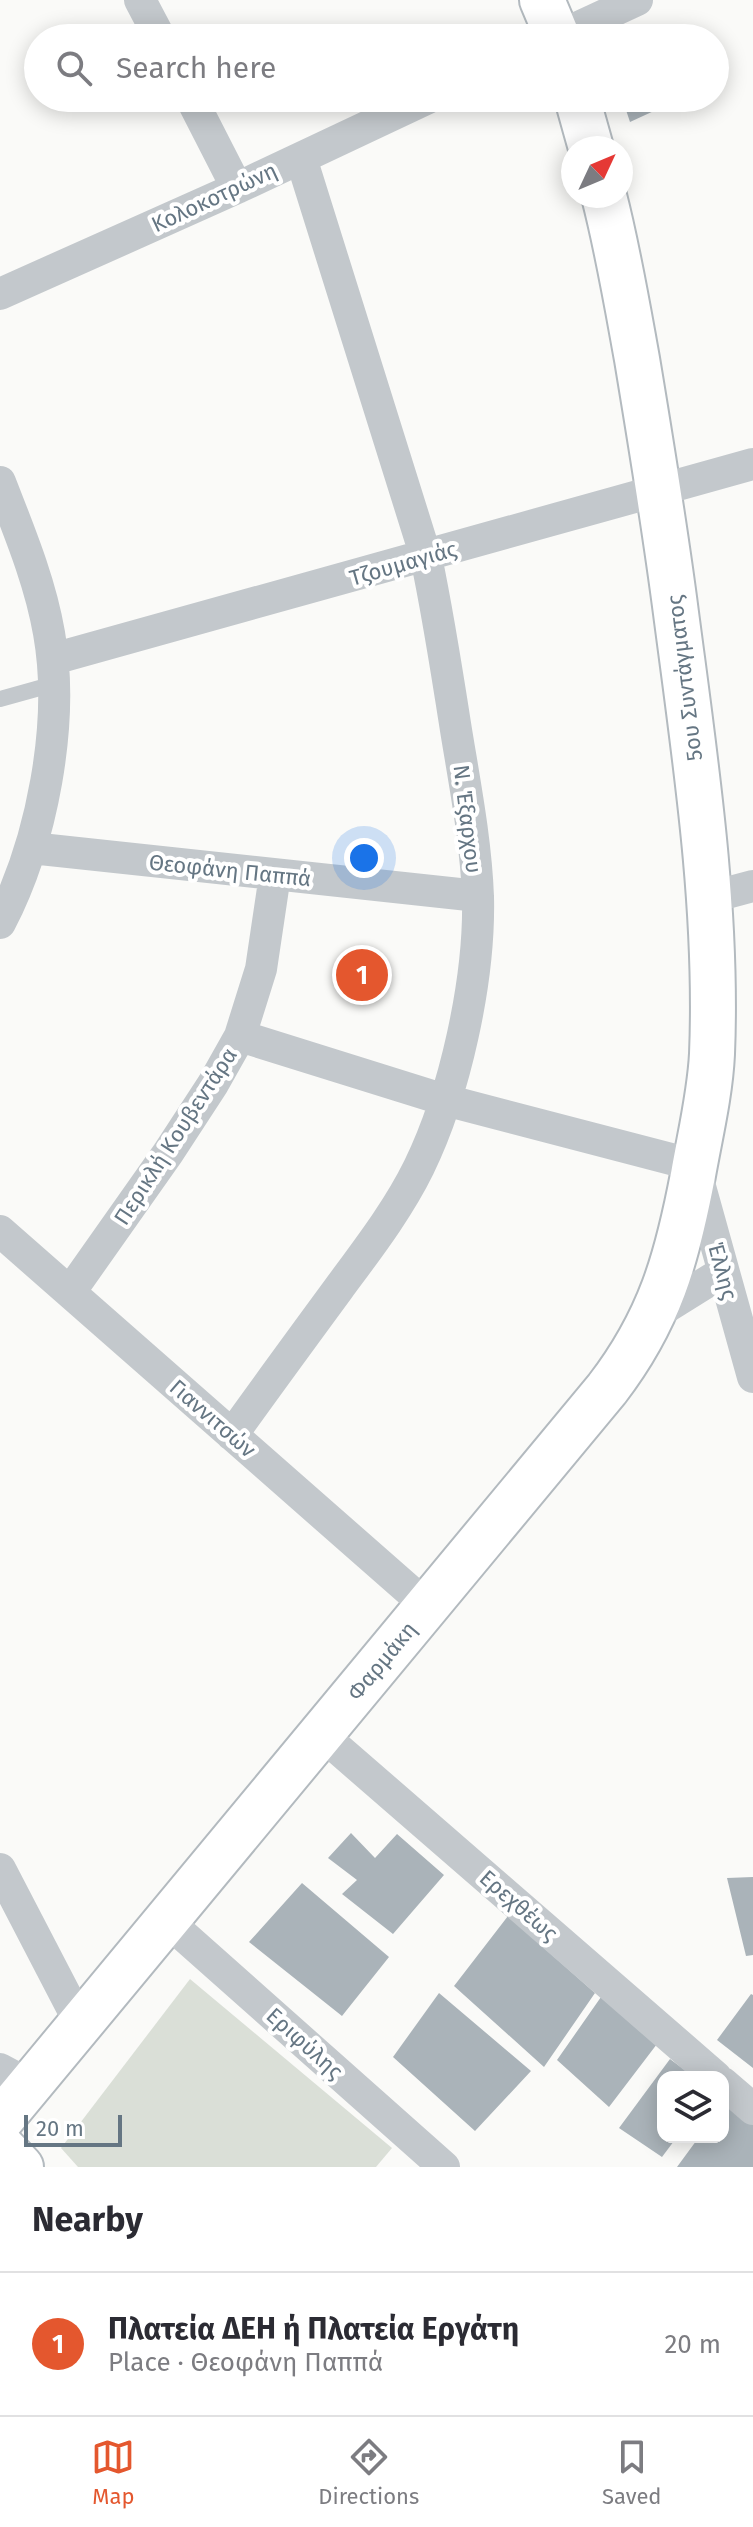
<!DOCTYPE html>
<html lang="en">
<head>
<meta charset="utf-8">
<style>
	body { margin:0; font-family:"Fira Sans",sans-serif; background:#f7f7f7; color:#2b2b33 }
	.controls { position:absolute; right:24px; bottom:24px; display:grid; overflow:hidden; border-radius:16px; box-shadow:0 4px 20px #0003 }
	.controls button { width:72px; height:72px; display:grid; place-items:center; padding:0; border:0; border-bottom:2px solid #e1e1e2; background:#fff; color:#2b2b33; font:40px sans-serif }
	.compass { position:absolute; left:561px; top:136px; width:72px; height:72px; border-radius:50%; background:#fff; box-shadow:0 4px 20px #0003; rotate:46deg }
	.scale { position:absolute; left:24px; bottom:20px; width:98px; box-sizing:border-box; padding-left:8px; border:4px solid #657683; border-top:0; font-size:22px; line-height:28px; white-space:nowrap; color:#657683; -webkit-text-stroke:6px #fff; paint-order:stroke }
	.you { position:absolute; left:364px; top:858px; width:28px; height:28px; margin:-20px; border:6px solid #fff; border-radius:50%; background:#1a73e8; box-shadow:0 0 0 12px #1a73e833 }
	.badge { display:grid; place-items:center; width:52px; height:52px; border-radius:50%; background:#e4572e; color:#fff; font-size:26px; font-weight:700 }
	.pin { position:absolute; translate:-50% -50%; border:4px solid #fff; box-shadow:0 2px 8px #0006 }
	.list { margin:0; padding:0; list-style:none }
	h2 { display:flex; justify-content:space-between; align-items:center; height:104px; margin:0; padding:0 32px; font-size:34px }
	h2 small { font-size:26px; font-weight:400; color:#7c7c81 }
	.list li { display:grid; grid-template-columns:52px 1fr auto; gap:24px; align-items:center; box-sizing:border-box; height:144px; padding:0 32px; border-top:2px solid #e1e1e2 }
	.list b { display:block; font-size:30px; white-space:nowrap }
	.list p { margin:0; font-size:26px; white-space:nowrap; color:#7c7c81 }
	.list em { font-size:26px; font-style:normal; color:#7c7c81 }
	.icon { flex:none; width:44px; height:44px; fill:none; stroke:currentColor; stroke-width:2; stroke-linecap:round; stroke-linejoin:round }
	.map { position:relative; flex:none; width:753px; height:2167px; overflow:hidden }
	.search { position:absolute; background:#fff; box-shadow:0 4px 20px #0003; left:24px; right:24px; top:24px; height:88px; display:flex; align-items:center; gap:20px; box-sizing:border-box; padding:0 28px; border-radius:44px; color:#7c7c81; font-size:30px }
	.sheet { height:248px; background:#fff }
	nav { display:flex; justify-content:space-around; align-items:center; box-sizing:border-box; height:112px; border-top:2px solid #e1e1e2; background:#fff; font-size:22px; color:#7c7c81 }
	nav a { display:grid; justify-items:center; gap:4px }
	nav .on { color:#e4572e }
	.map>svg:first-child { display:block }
	.green { fill:#dadfd7 }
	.building { fill:#aab3b9 }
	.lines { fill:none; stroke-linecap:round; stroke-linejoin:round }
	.secondary-casing { stroke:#b3babf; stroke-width:48 }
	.lane { stroke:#c3c8cc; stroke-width:16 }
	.street { stroke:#c3c8cc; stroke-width:32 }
	.secondary { stroke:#fff; stroke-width:44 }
	.labels { text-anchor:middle; stroke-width:8; stroke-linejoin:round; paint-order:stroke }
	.street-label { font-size:22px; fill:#657683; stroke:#fff }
</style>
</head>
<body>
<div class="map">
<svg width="753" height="2167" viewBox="0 0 753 2167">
	<rect width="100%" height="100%" fill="#fafaf8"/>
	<path class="green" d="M 190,1979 L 392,2148 L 376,2167 L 78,2167 L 61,2148 Z"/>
	<path class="building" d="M 622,98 L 682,98 L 630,122 Z
		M 351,1833 L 375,1858 L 397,1834 L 444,1875 L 393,1934 L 342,1894 L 357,1880 L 328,1858 Z
		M 753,1877 L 753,1955 L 746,1956 L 727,1878 Z
		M 302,1883 L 389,1957 L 342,2016 L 249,1942 Z
		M 508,1916 L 595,1993 L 544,2067 L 454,1986 Z
		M 439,1993 L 531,2071 L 475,2131 L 393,2057 Z
		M 751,1994 L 753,1995 L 753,2068 L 717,2040 Z
		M 601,1997 L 657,2044 L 609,2107 L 557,2060 Z
		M 670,2059 L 694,2077 L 663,2077 L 663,2137 L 677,2137 L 662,2157 L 619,2128 Z
		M 723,2102 L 753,2123 L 753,2167 L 677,2167 L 699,2137 L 723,2137 Z"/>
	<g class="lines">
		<defs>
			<g id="secondary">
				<path d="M 542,0 L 558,38"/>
				<path d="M 577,98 L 591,148"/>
				<path id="s1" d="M 0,2121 L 607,1389 C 660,1320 677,1259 693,1175 C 700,1135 710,1095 712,1054 C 718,907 695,758 676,613 C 665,528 651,443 637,359 C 627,304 618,250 604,196"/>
				<path d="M 0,2145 L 21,2167"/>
			</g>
		</defs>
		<use href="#secondary" class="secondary-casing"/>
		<path class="lane" d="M 0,699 L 54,684"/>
		<path class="street" d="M 140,0 L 160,38
			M 555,38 L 637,0
			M 191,98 L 237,188
			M 0,294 L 237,188 L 428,98
			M 0,482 C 19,531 40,581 49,633 C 65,723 42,842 0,923
			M 53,659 L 753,464
			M 31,848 L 478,896
			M 708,898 L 753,886
			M 240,1036 L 445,1100 L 694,1165 L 753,1377
			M 0,1231 L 427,1606
			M 70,1292 L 168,1153 L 213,1084 L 240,1036 L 261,969 L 275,875
			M 654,1315 L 723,1272
			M 232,1435 C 267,1386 303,1337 339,1288 C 367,1250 398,1210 419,1167 C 455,1093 480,980 478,897 C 476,842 465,785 456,730 C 447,672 438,614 426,557 L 301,158
			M 321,1734 L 716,2077
			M 0,1869 L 80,2023
			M 166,1920 L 444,2167
			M 0,2069 L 30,2085
			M 723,2083 L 753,2109"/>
		<use href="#secondary" class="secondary"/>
	</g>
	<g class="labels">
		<g class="street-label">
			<text transform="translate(214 197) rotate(-25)" y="8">Κολοκοτρώνη</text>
			<text transform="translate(403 563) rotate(-16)" y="8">Τζουμαγιάς</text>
			<text transform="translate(684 678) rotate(-97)" y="8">5ου Συντάγματος</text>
			<text transform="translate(468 819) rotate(83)" y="8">Ν. Έξαρχου</text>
			<text transform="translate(230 870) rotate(6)" y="8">Θεοφάνη Παππά</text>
			<text transform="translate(175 1136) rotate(-57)" y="8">Περικλή Κουβεντάρα</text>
			<text transform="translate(723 1271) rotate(75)" y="8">Έλλης</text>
			<text transform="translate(213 1418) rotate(41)" y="8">Γιαννιτσών</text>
			<text dy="8" stroke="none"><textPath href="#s1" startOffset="598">Φαρμάκη</textPath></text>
			<text transform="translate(519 1905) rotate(41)" y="8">Ερεχθέως</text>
			<text transform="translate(305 2043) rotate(42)" y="8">Εριφύλης</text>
		</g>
	</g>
</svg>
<div class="controls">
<button><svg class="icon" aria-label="layers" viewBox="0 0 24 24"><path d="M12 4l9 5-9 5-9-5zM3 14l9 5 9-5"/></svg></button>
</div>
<svg class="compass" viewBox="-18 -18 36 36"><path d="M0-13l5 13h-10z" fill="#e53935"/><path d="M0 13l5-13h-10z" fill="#7c7c81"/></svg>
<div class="scale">20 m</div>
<div class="you"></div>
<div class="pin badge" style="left:362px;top:975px">1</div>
<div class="search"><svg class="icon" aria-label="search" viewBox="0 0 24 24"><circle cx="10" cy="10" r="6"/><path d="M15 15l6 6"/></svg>Search here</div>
</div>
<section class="sheet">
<h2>Nearby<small></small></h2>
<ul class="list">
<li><span class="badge">1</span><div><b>Πλατεία ΔΕΗ ή Πλατεία Εργάτη</b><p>Place · Θεοφάνη Παππά</p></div><em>20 m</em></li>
</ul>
</section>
<nav>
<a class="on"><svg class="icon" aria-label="map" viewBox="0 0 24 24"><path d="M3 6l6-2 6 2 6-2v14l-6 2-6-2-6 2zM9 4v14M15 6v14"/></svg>Map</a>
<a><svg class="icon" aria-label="directions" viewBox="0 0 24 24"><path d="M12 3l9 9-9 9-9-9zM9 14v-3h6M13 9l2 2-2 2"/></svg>Directions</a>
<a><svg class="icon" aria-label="saved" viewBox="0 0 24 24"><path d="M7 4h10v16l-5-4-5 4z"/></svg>Saved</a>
</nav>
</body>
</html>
